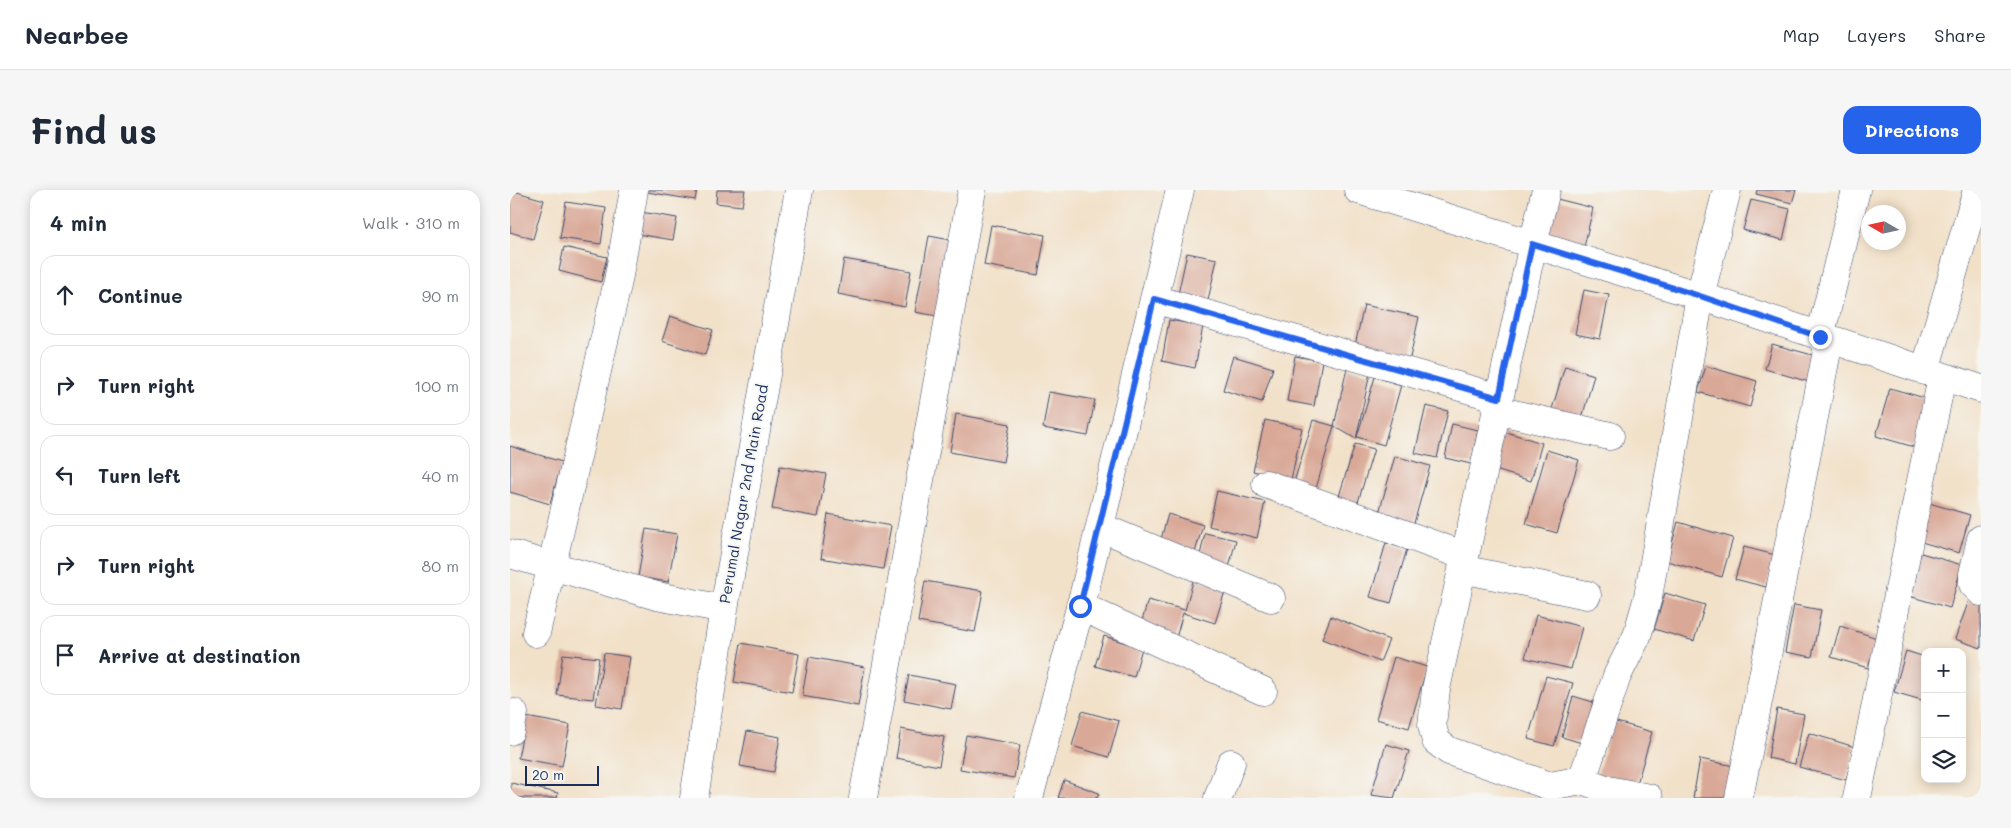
<!DOCTYPE html>
<html lang="en">
<head>
<meta charset="utf-8">
<style>
	body { margin:0; font-family:Mali,sans-serif; background:#f6f6f7; color:#1f2937 }
	.controls { position:absolute; right:15px; bottom:15px; display:grid; overflow:hidden; border-radius:10px; box-shadow:0 2px 12px #0003 }
	.controls button { width:45px; height:45px; display:grid; place-items:center; padding:0; border:0; border-bottom:1px solid #e0e1e3; background:#fff; color:#1f2937; font:25px sans-serif }
	.compass { position:absolute; left:1351px; top:15px; width:45px; height:45px; border-radius:50%; background:#fff; box-shadow:0 2px 12px #0003; rotate:279deg }
	.scale { position:absolute; left:15px; bottom:12px; width:74px; box-sizing:border-box; padding-left:5px; border:2px solid #1b2f5e; border-top:0; font-size:14px; line-height:18px; white-space:nowrap; color:#1b2f5e; -webkit-text-stroke:4px #f6f6f2; paint-order:stroke }
	.stop { position:absolute; width:15px; height:15px; margin:-11px; border:4px solid #2563eb; border-radius:50%; background:#fff }
	.stop.end { background:#2563eb; border-color:#fff; box-shadow:0 1px 5px #0008 }
	.list { margin:0; padding:0; list-style:none }
	h2 { display:flex; justify-content:space-between; align-items:center; height:65px; margin:0; padding:0 20px; font-size:21px }
	h2 small { font-size:16px; font-weight:400; color:#747a83 }
	.list li { display:grid; grid-template-columns:32px 1fr auto; gap:15px; align-items:center; box-sizing:border-box; height:80px; margin:0 10px 10px; padding:0 10px; border:1px solid #e0e1e3; border-radius:15px }
	.list b { display:block; font-size:19px; white-space:nowrap }
	.list em { font-size:16px; font-style:normal; color:#747a83 }
	.icon { flex:none; width:28px; height:28px; fill:none; stroke:currentColor; stroke-width:2; stroke-linecap:round; stroke-linejoin:round }
	.map { position:relative; flex:none; width:1471px; height:608px; overflow:hidden; border-radius:15px }
	header { display:flex; align-items:center; gap:30px; box-sizing:border-box; height:70px; padding:0 25px; background:#fff; border-bottom:1px solid #e0e1e3 }
	header strong { font-size:24px }
	nav { display:flex; gap:28px; margin-inline-start:auto; font-size:18px }
	.intro { display:flex; align-items:center; justify-content:space-between; box-sizing:border-box; height:120px; padding:0 30px }
	h1 { margin:0; font-size:35px }
	.button { padding:12px 22px; border-radius:15px; background:#2563eb; color:#fff; font-size:18px; font-weight:700 }
	main { display:flex; gap:30px; padding:0 30px }
	aside { flex:1; background:#fff; border-radius:15px; box-shadow:0 2px 12px #0003 }
	.map>svg:first-child { display:block }
	.building { fill:#d9a897 }
	.lines { fill:none; stroke-linecap:round; stroke-linejoin:round }
	.street-casing { stroke:#3b4a6e; stroke-width:29 }
	.secondary-casing { stroke:#3b4a6e; stroke-width:29 }
	.street { stroke:#fff; stroke-width:28 }
	.secondary { stroke:#fff; stroke-width:28 }
	.route { stroke:#2563eb; stroke-width:6 }
	.labels { text-anchor:middle; stroke-width:4; stroke-linejoin:round; paint-order:stroke }
	.street-label { font-size:15px; fill:#1b2f5e; stroke:#f6f6f2 }
</style>
</head>
<body>
<header>
<strong>Nearbee</strong>
<nav><a>Map</a><a>Layers</a><a>Share</a></nav>
</header>
<div class="intro"><h1>Find us</h1><a class="button">Directions</a></div>
<main>
<aside>
<h2>4 min<small>Walk · 310 m</small></h2>
<ul class="list">
<li><svg class="icon" aria-label="ahead" viewBox="0 0 24 24"><path d="M12 20V5M6 11l6-6 6 6"/></svg><div><b>Continue</b></div><em>90 m</em></li>
<li><svg class="icon" aria-label="right" viewBox="0 0 24 24"><path d="M7 20v-9h11M14 6l5 5-5 5"/></svg><div><b>Turn right</b></div><em>100 m</em></li>
<li><svg class="icon" aria-label="left" viewBox="0 0 24 24"><path d="M17 20v-9H6M10 6l-5 5 5 5"/></svg><div><b>Turn left</b></div><em>40 m</em></li>
<li><svg class="icon" aria-label="right" viewBox="0 0 24 24"><path d="M7 20v-9h11M14 6l5 5-5 5"/></svg><div><b>Turn right</b></div><em>80 m</em></li>
<li><svg class="icon" aria-label="arrive" viewBox="0 0 24 24"><path d="M6 21V4h12l-3 4 3 4H6"/></svg><div><b>Arrive at destination</b></div></li>
</ul>
</aside>
<div class="map">
<svg width="1471" height="608" viewBox="0 0 1471 608">
	<rect width="100%" height="100%" fill="#f6f6f2"/>
	<filter id="ink" filterUnits="userSpaceOnUse"><feTurbulence type="fractalNoise" baseFrequency=".02" numOctaves="2"/><feDisplacementMap in="SourceGraphic" scale="10" xChannelSelector="R" yChannelSelector="G"/><feConvolveMatrix kernelMatrix="1 2 1 2 8 2 1 2 1" color-interpolation-filters="sRGB"/></filter>
	<filter id="wash" filterUnits="userSpaceOnUse"><feTurbulence type="fractalNoise" baseFrequency=".0096" numOctaves="4" result="noise"/><feDisplacementMap in="SourceGraphic" scale="20" xChannelSelector="R" yChannelSelector="G"/><feGaussianBlur stdDeviation="1.12" result="paint"/><feColorMatrix in="noise" values="0 0 0 0 0 0 0 0 0 0 0 0 0 0 0 0 0 1.4 0 .05"/><feComposite in="paint" operator="in"/></filter>
	<g filter="url(#wash)">
		<rect width="100%" height="100%" fill="#f2e1c9"/>
		<g id="blocks">
			<path class="building" d="M 0,0 L 34,10 L 23,49 L 0,42 Z
				M 138,0 L 187,0 L 185,10 L 137,2 Z
				M 207,0 L 235,0 L 232,16 L 206,13 Z
				M 1247,0 L 1286,0 L 1282,13 L 1246,4 Z
				M 1047,9 L 1083,18 L 1072,66 L 1035,57 Z
				M 1241,10 L 1280,19 L 1273,50 L 1233,40 Z
				M 56,12 L 96,18 L 91,54 L 50,48 Z
				M 131,22 L 167,28 L 163,50 L 127,44 Z
				M 481,35 L 535,45 L 528,85 L 474,75 Z
				M 419,46 L 441,50 L 427,126 L 405,122 Z
				M 54,57 L 97,67 L 91,92 L 49,81 Z
				M 677,63 L 707,69 L 697,115 L 667,109 Z
				M 334,69 L 401,81 L 395,117 L 328,104 Z
				M 1074,100 L 1099,105 L 1090,149 L 1065,144 Z
				M 854,115 L 909,127 L 899,172 L 844,160 Z
				M 160,126 L 203,140 L 195,165 L 152,151 Z
				M 659,130 L 693,136 L 685,178 L 652,171 Z
				M 1262,154 L 1306,166 L 1299,192 L 1255,179 Z
				M 723,166 L 763,178 L 752,212 L 713,200 Z
				M 785,166 L 812,171 L 804,216 L 777,211 Z
				M 1055,176 L 1084,185 L 1072,228 L 1042,219 Z
				M 1196,176 L 1247,191 L 1240,217 L 1188,202 Z
				M 837,178 L 860,183 L 846,249 L 824,236 Z
				M 865,187 L 891,195 L 874,255 L 847,247 Z
				M 1380,198 L 1418,209 L 1404,257 L 1366,246 Z
				M 539,202 L 585,210 L 578,246 L 533,238 Z
				M 916,216 L 938,221 L 927,268 L 905,263 Z
				M 446,224 L 500,234 L 493,272 L 440,262 Z
				M 755,230 L 792,238 L 781,290 L 743,281 Z
				M 803,230 L 824,236 L 803,309 L 781,302 Z
				M 942,234 L 968,240 L 961,274 L 935,268 Z
				M 993,241 L 1032,253 L 1021,291 L 982,279 Z
				M 845,254 L 864,259 L 845,322 L 826,316 Z
				M 0,256 L 52,272 L 40,314 L 0,302 Z
				M 1037,260 L 1069,270 L 1047,343 L 1016,334 Z
				M 885,266 L 920,276 L 904,333 L 869,323 Z
				M 270,276 L 316,284 L 308,327 L 262,319 Z
				M 707,301 L 755,312 L 747,348 L 699,336 Z
				M 1419,313 L 1460,325 L 1449,363 L 1408,351 Z
				M 318,324 L 381,336 L 373,379 L 311,368 Z
				M 658,324 L 693,335 L 684,366 L 649,356 Z
				M 1168,332 L 1223,348 L 1212,387 L 1157,371 Z
				M 136,339 L 167,344 L 158,392 L 128,387 Z
				M 695,343 L 726,350 L 718,381 L 688,374 Z
				M 876,353 L 897,359 L 881,413 L 860,407 Z
				M 1234,357 L 1265,365 L 1256,397 L 1225,389 Z
				M 1411,363 L 1452,375 L 1440,418 L 1399,406 Z
				M 684,388 L 716,398 L 705,433 L 673,423 L 666,448 L 630,438 L 638,410 L 675,420 Z
				M 415,391 L 473,401 L 465,442 L 408,432 Z
				M 1155,403 L 1195,415 L 1184,451 L 1144,439 Z
				M 1459,410 L 1471,414 L 1471,458 L 1445,449 Z
				M 1284,415 L 1311,420 L 1302,467 L 1275,462 Z
				M 1026,425 L 1072,437 L 1061,479 L 1015,468 Z
				M 821,426 L 879,450 L 870,472 L 812,449 Z
				M 1330,436 L 1367,448 L 1358,478 L 1321,467 Z
				M 594,446 L 632,458 L 624,487 L 585,476 Z
				M 231,453 L 289,464 L 282,502 L 224,492 Z
				M 1396,461 L 1415,467 L 1415,511 L 1384,502 Z
				M 94,463 L 120,467 L 112,519 L 86,515 Z
				M 53,464 L 89,468 L 83,509 L 47,505 Z
				M 299,467 L 355,477 L 348,516 L 292,506 Z
				M 884,467 L 917,477 L 899,538 L 866,529 Z
				M 399,485 L 446,494 L 441,519 L 394,510 Z
				M 1036,486 L 1063,493 L 1044,556 L 1018,549 Z
				M 1063,506 L 1083,512 L 1072,553 L 1052,547 Z
				M 1267,519 L 1294,524 L 1285,574 L 1258,568 Z
				M 572,521 L 609,531 L 599,567 L 562,556 Z
				M 16,527 L 60,535 L 52,576 L 8,568 Z
				M 1103,531 L 1142,542 L 1124,604 L 1085,593 Z
				M 391,539 L 434,547 L 429,576 L 386,568 Z
				M 237,541 L 270,547 L 264,582 L 230,576 Z
				M 1299,543 L 1345,557 L 1336,590 L 1289,577 Z
				M 456,545 L 510,555 L 504,588 L 450,579 Z
				M 876,554 L 899,561 L 884,608 L 861,605 Z
				M 1190,569 L 1224,576 L 1218,608 L 1183,608 Z
				M 554,590 L 589,603 L 587,608 L 548,608 Z
				M 1,593 L 48,603 L 47,608 L 0,608 Z"/>
		</g>
	</g>
	<g filter="url(#ink)">
		<use href="#blocks" fill-opacity="0" stroke="#3b4a6e" stroke-width="1"/>
		<g class="lines">
			<defs>
				<path id="street" d="M 1036,0 L 1023,54 L 926,499 L 922,535 L 926,551 L 939,561 L 1040,596 L 1072,590 L 1107,486 L 1127,446 L 1138,407 L 1190,106 L 1217,0
					M 644,109 L 989,208
					M 1310,147 L 1346,0
					M 1415,181 L 1467,0
					M 986,220 L 1100,246
					M 756,294 L 955,366
					M 590,337 L 761,408
					M 1471,349 L 1463,384 L 1463,394 L 1471,402
					M 0,364 L 147,406 L 214,419
					M 952,379 L 1077,405
					M 570,416 L 753,501
					M 26,443 L 108,91 L 124,0
					M 0,541 L 4,523
					M 1072,590 L 1098,600 L 1139,608
					M 184,608 L 214,419 L 289,0
					M 353,608 L 462,0
					M 519,608 L 575,399 L 670,0
					M 708,608 L 721,573
					M 1229,608 L 1319,151
					M 1347,608 L 1432,187"/>
				<path id="secondary" d="M 848,0 L 1190,106 L 1471,199"/>
			</defs>
			<use href="#street" class="street-casing"/>
			<use href="#secondary" class="secondary-casing"/>
			<use href="#street" class="street"/>
			<use href="#secondary" class="secondary"/>
		</g>
	</g>
	<g class="lines" filter="url(#ink)">
		<path class="route" d="M 570,416 L 644,109 L 989,208 L 1022,54 L 1190,106 L 1310,147"/>
	</g>
	<g class="labels">
		<g class="street-label">
			<text transform="translate(234 304) rotate(-80)" y="5">Perumal Nagar 2nd Main Road</text>
		</g>
	</g>
</svg>
<div class="controls">
<button>+</button>
<button>−</button>
<button><svg class="icon" aria-label="layers" viewBox="0 0 24 24"><path d="M12 4l9 5-9 5-9-5zM3 14l9 5 9-5"/></svg></button>
</div>
<svg class="compass" viewBox="-18 -18 36 36"><path d="M0-13l5 13h-10z" fill="#e53935"/><path d="M0 13l5-13h-10z" fill="#747a83"/></svg>
<div class="scale">20 m</div>
<div class="stop" style="left:570px;top:416px"></div>
<div class="stop end" style="left:1310px;top:147px"></div>
</div>
</main>
</body>
</html>
